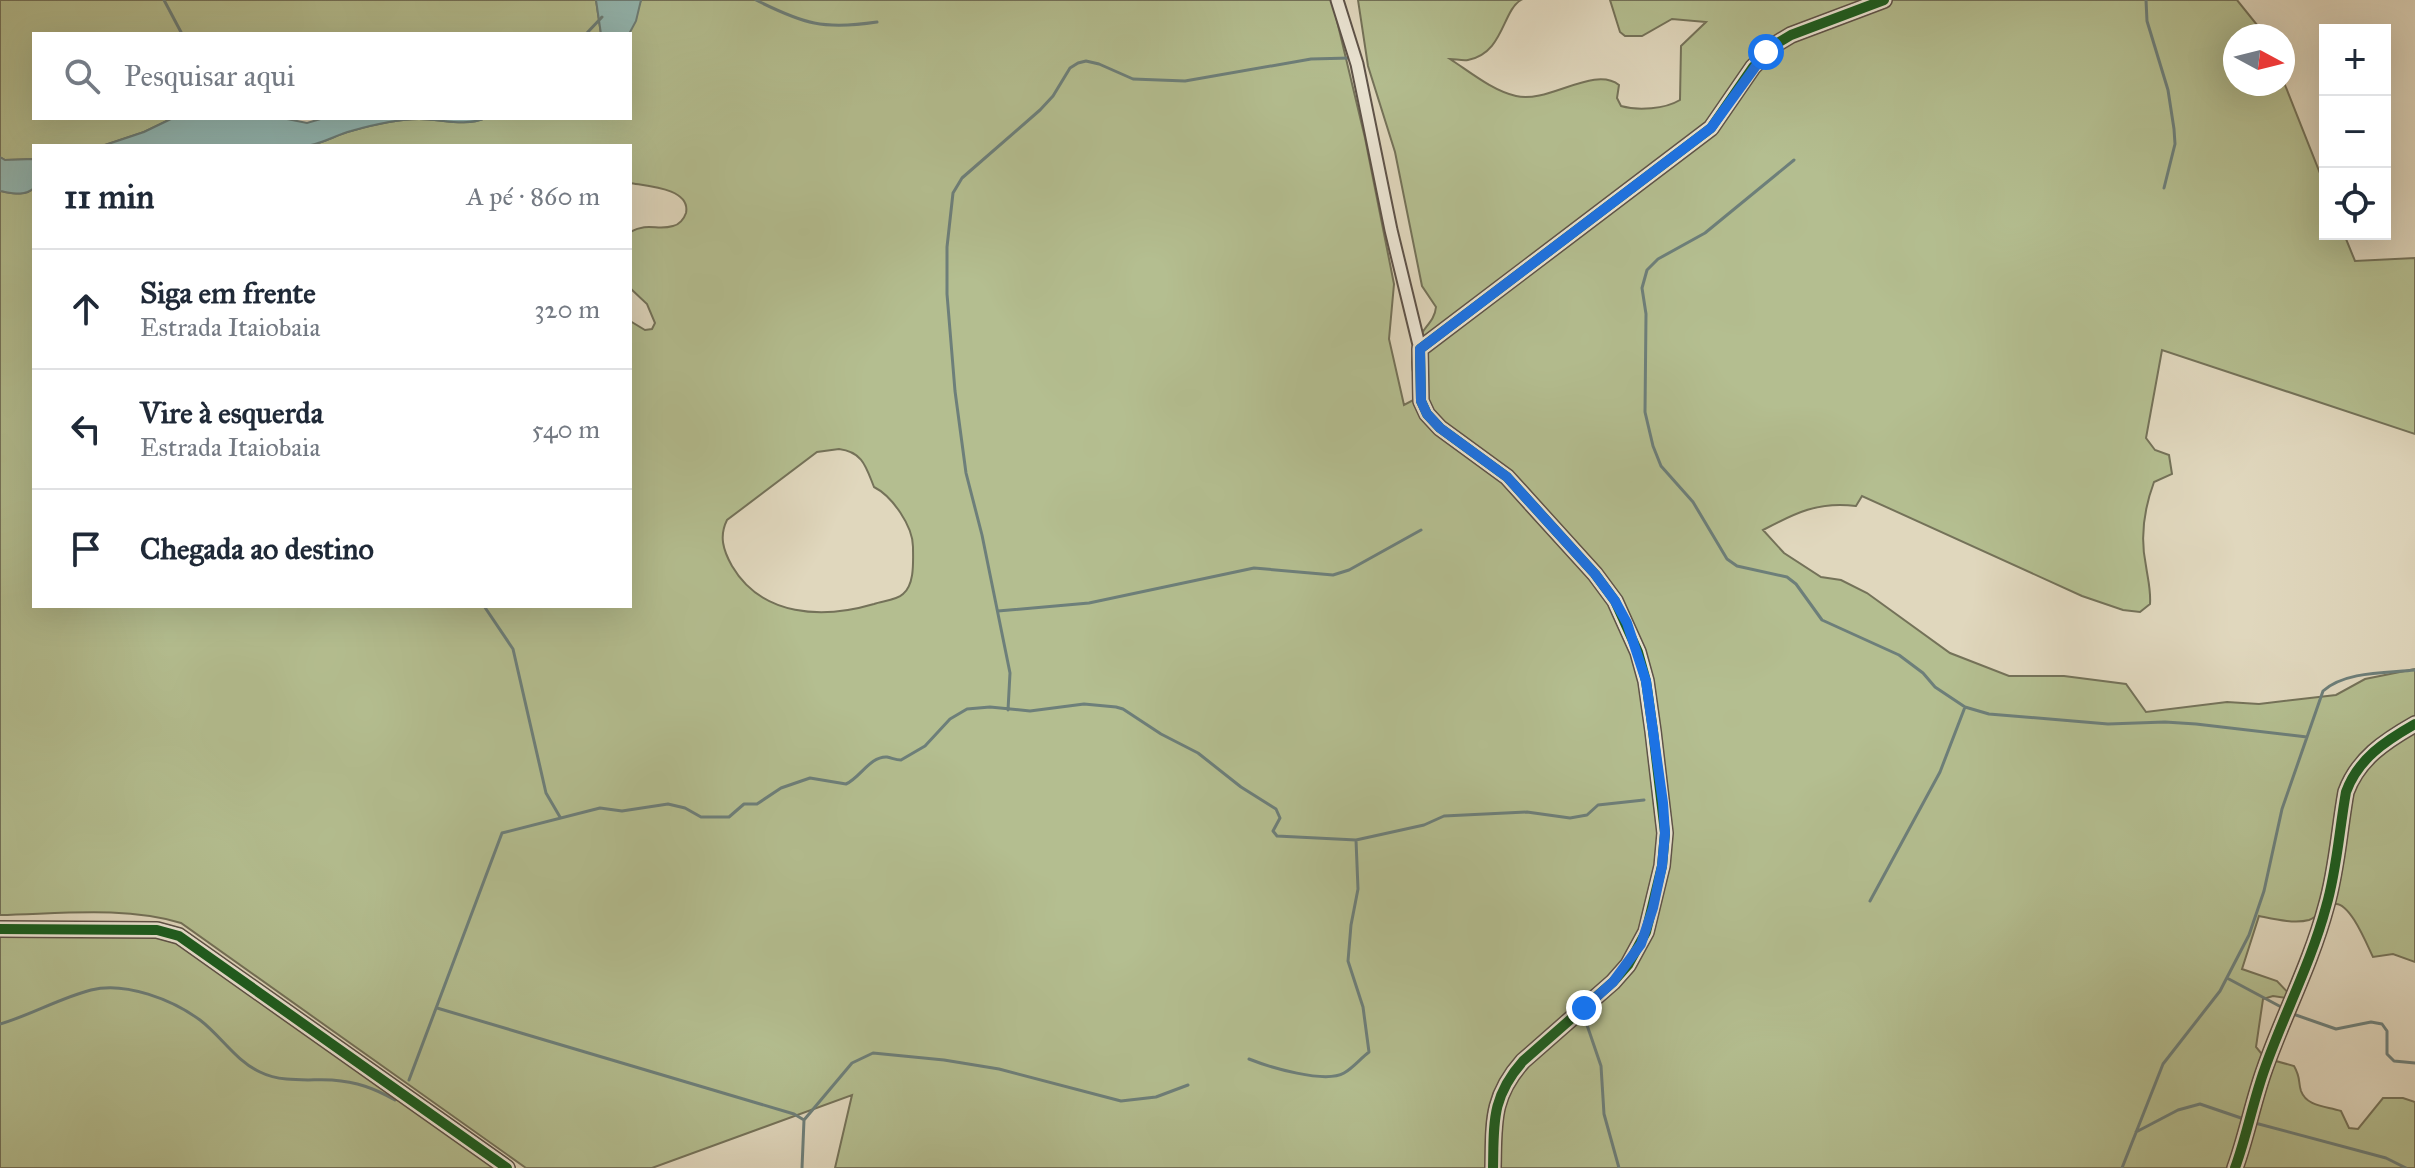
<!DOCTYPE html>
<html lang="pt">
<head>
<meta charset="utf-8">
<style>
	body { margin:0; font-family:"IM FELL Great Primer",serif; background:#f2f2f3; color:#1f2937 }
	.controls { position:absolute; right:24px; top:24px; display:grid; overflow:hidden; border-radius:0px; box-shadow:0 8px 32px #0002 }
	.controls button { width:72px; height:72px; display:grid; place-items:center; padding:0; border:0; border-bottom:2px solid #e0e1e3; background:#fff; color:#1f2937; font:40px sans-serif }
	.compass { position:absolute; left:2223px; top:24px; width:72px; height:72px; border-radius:50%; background:#fff; box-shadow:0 8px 32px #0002; rotate:97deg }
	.stop { position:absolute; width:24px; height:24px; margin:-18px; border:6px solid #1a73e8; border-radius:50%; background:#fff }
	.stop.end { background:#1a73e8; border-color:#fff; box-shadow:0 2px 8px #0008 }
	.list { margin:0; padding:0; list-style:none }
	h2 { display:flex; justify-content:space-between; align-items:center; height:104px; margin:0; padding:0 32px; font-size:34px }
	h2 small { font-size:26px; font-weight:400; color:#747a83 }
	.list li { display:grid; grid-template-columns:52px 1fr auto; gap:24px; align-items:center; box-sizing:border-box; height:120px; padding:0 32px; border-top:2px solid #e0e1e3 }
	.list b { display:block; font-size:30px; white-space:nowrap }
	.list p { margin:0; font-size:26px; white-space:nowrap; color:#747a83 }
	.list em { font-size:26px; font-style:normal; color:#747a83 }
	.icon { flex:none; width:44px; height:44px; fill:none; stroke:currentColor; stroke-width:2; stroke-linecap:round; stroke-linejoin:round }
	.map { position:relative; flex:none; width:2415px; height:1168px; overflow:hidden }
	.search { position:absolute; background:#fff; box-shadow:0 8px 32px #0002; left:32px; top:32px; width:600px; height:88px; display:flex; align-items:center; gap:20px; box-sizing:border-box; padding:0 28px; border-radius:0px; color:#747a83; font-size:30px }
	.panel { position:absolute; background:#fff; box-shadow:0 8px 32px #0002; left:32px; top:144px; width:600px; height:464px; border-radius:0px }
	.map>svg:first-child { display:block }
	.green { fill:#b4be90; stroke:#747259; stroke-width:2; fill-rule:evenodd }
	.water { fill:#94b9b4; stroke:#6d7f7a; stroke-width:2 }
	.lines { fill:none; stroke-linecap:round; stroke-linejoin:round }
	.stream { stroke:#6d7f7a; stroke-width:3 }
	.minor-casing { stroke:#5e5349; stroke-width:15 }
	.tertiary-casing { stroke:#5e5349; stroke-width:18 }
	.minor { stroke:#ebe5d4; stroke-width:11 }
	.tertiary { stroke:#ebe5d4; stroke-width:14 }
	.cycleway-casing { stroke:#ebe5d4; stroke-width:15 }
	.cycleway { stroke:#1b5e20; stroke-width:10 }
	.route { stroke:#1a73e8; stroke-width:10 }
</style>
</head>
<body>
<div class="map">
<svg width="2415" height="1168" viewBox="0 0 2415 1168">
	<rect width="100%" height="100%" fill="#e0d7bd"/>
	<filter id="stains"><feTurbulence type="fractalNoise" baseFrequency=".0025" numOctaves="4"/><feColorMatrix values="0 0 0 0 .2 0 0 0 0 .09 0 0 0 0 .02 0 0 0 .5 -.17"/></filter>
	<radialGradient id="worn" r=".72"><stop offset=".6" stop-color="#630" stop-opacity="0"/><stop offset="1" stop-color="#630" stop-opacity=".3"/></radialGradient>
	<path class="green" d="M 0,0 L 596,0 L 601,34 L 34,34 L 34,118 L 173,118 L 144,132 L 102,146 L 34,146 L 34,159 L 5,160 L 0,157 Z
		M 641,0 L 1332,0 L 1365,138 L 1394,284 L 1389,339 L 1404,405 L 1421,396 C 1410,372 1407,351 1424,330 C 1430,322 1435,317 1436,307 L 1422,286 L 1395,152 L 1368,66 L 1358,0 L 1521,0 C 1502,11 1504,53 1468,60 C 1463,61 1455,59 1450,59 C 1470,72 1493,91 1516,96 C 1548,104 1594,65 1619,85 L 1617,98 L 1621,106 C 1638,111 1665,109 1680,100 L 1681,46 L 1706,22 L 1672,19 L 1642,36 L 1625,36 L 1620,32 L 1610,0 L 2237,0 L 2266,36 L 2235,36 L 2235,84 L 2283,84 L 2283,80 L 2325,186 L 2325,234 L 2344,234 L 2355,261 L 2415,258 L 2415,434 L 2162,350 L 2146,438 L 2155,450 L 2169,455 L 2172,474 L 2154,482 C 2144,509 2140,538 2146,566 C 2148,580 2151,590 2150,604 L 2140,612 L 2123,610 L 2082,596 L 1862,496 L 1856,506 C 1819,501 1795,513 1763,530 L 1784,553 L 1821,577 L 1841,580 L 1867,593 L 1950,653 L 2009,676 L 2064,676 L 2126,684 L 2146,712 L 2227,702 L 2259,704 L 2336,695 L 2365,679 L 2415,669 L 2415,962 L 2393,954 L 2373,957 C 2367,945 2350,902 2335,904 C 2325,905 2319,917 2309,920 C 2294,924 2274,919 2259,916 L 2242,969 L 2277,981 L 2294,999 L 2273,996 L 2263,999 L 2256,1047 L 2265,1058 L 2294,1066 C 2301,1078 2298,1082 2301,1091 C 2307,1107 2326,1106 2341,1111 L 2349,1128 L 2358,1129 L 2383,1098 L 2403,1098 L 2415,1102 L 2415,1168 L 835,1168 L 852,1095 L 652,1168 L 526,1168 L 181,923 C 124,906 59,914 0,915 L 0,191 C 12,193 24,197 34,188 L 34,606 L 630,606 L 630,321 L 645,330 L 652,329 L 655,323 L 647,304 L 630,288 L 630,232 C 649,222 657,231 673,226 C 679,225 684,219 686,213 C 691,188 646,186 630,183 L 630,146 L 304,146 C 321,145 335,135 351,131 C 372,125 397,119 419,119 C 442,119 464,127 486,118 L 630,118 L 629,34 ZM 839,449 C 863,452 866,467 874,487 C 892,496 913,526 913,547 C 913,561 915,584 903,594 C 897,600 883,601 874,604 C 823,619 762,617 732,566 C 723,550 719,536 727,520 L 817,452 Z
		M 0,929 L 175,937 L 501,1168 L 0,1168 Z"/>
	<path class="water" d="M 596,0 L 641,0 L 636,21 L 629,34 L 601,34 Z
		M 173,118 L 282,118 L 307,123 L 324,118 L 486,118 C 463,127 443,119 419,119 C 397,119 372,125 351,131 C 335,135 321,145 304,146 L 102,146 L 144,132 Z
		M 0,157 L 5,160 L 34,159 L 34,188 C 24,197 12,193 0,191 Z"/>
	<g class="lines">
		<path class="stream" d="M 164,0 L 182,34
			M 756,0 C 804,24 823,30 877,22
			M 2146,0 L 2147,21 L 2168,90 L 2174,129 L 2175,144 L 2164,188
			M 586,34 L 602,17
			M 1794,160 L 1705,233 L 1658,259 L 1647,270 L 1642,288 L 1646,314 L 1645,412 L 1653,446 L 1661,466 L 1693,502 L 1727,559 L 1737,566 L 1787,577 L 1796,584 L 1822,620 L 1899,655 L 1923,673 L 1935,687 L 1965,707 L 1989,714 L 2108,724 L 2165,722 L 2196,724 L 2307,737
			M 484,606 L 513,649 L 546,793 L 560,817
			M 998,611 L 1089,603 L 1254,568 L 1333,575 L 1349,570 L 1421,530
			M 1008,710 L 1010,673 L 982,535 L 966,473 L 955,391 L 947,294 L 947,247 L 953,193 L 962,178 L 1040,110 L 1053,96 L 1070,68 L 1078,63 L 1086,61 L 1099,64 L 1133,79 L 1185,81 L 1311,59 L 1350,58
			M 1870,901 L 1940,772 L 1965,707
			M 2227,978 L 2283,1008
			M 437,1008 L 794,1114 L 804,1120
			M 2293,1014 L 2336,1029 L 2371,1022 L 2382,1024 L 2387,1031 L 2387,1054 L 2394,1061 L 2415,1063
			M 0,1024 C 31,1015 60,998 91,990 C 125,981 173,1000 200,1020 C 221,1036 236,1061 260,1072 C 282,1083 309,1079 332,1080 C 357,1082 374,1088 395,1100 L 399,1098
			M 1587,1025 L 1601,1066 L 1604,1114 L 1619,1168
			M 1249,1059 C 1269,1067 1325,1084 1344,1073 C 1353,1068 1361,1058 1369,1052 L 1363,1007 L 1348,961 L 1351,925 L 1358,889 L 1356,840
			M 409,1080 L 502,833 L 600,808 L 622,811 L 668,804 L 685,808 L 701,817 L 729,817 L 744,804 L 757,804 L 781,788 L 810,778 L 846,784 C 860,778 870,756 887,757 C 892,758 896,760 901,760 L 925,746 L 950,719 L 967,709 L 990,707 L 1030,711 L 1084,704 L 1116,707 L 1123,709 L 1161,734 L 1198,753 L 1241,787 L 1276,809 L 1280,818 L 1273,831 L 1277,836 L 1356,840 L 1424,825 L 1444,816 L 1527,812 L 1570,818 L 1587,815 L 1598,805 L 1644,800
			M 2255,1123 L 2386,1158 L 2406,1168
			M 2136,1132 L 2178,1110 L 2200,1104 L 2244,1119
			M 802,1168 L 804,1120 L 852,1063 L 873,1053 L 944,1060 L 999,1069 L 1121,1101 L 1156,1097 L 1188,1085
			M 2122,1168 L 2163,1064 L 2220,991 L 2249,935 L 2264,891 L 2282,809 L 2323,691 C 2345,671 2387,673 2415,670"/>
		<defs>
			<path id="minor" d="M 1337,0 L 1357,64 L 1391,230 L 1420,349"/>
			<path id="tertiary" d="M 0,929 L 157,930 L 179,936 L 507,1168
				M 1493,1168 C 1494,1123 1491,1097 1523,1061 L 1613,982 L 1628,965 L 1646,932 L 1662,866 L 1665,833 L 1653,731 L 1646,681 L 1638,652 L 1615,601 L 1595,574 L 1507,477 L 1440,428 L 1427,414 L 1421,401 L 1420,349 L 1711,128 L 1753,67 L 1776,44 L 1791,35 L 1884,0
				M 2235,1168 C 2247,1135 2253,1101 2265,1068 C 2284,1014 2311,963 2326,907 C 2337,870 2339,831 2346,792 C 2358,759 2385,741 2415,724"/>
		</defs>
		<use href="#minor" class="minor-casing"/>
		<use href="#tertiary" class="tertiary-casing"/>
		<use href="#minor" class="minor"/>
		<use href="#tertiary" class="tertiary"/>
		<defs>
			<path id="cycleway" d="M 0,929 L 157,930 L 179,936 L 507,1168
				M 1493,1168 C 1494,1123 1491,1097 1523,1061 L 1613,982 L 1628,965 L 1646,932 L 1662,866 L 1665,833 L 1653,731 L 1646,681 L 1638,652 L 1615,601 L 1595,574 L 1507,477 L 1440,428 L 1427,414 L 1421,401 L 1420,349 L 1711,128 L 1753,67 L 1776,44 L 1791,35 L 1884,0
				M 2235,1168 C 2247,1135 2253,1101 2265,1068 C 2284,1014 2311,963 2326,907 C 2337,870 2339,831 2346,792 C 2358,759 2385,741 2415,724"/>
		</defs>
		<use href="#cycleway" class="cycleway-casing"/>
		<use href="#cycleway" class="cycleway"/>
	</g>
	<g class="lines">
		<path class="route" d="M 1584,1008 L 1613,982 L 1641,944 L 1653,908 L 1662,866 L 1665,833 L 1663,803 L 1646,681 L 1627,623 L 1615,601 L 1595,574 L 1507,477 L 1440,428 L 1427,414 L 1421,401 L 1420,349 L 1711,128 L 1766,52"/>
	</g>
	<rect width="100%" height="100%" filter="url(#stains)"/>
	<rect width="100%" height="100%" fill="url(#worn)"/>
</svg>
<div class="controls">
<button>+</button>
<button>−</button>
<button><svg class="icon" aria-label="locate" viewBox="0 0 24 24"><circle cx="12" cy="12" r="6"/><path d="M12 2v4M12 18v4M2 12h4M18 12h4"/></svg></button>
</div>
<svg class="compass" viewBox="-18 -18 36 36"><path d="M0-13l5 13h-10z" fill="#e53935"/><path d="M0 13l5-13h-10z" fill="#747a83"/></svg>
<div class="stop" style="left:1766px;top:52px"></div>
<div class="stop end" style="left:1584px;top:1008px"></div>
<div class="search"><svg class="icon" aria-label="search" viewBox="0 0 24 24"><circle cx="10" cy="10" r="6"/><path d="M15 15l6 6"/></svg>Pesquisar aqui</div>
<section class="panel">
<h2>11 min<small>A pé · 860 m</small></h2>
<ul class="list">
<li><svg class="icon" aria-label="ahead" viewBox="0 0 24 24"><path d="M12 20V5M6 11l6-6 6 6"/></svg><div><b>Siga em frente</b><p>Estrada Itaiobaia</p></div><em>320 m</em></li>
<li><svg class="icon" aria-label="left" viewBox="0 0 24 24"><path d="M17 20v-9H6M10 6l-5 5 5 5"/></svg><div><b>Vire à esquerda</b><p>Estrada Itaiobaia</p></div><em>540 m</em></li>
<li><svg class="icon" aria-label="arrive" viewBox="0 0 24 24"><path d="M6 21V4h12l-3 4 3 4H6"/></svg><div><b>Chegada ao destino</b></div></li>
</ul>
</section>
</div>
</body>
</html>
